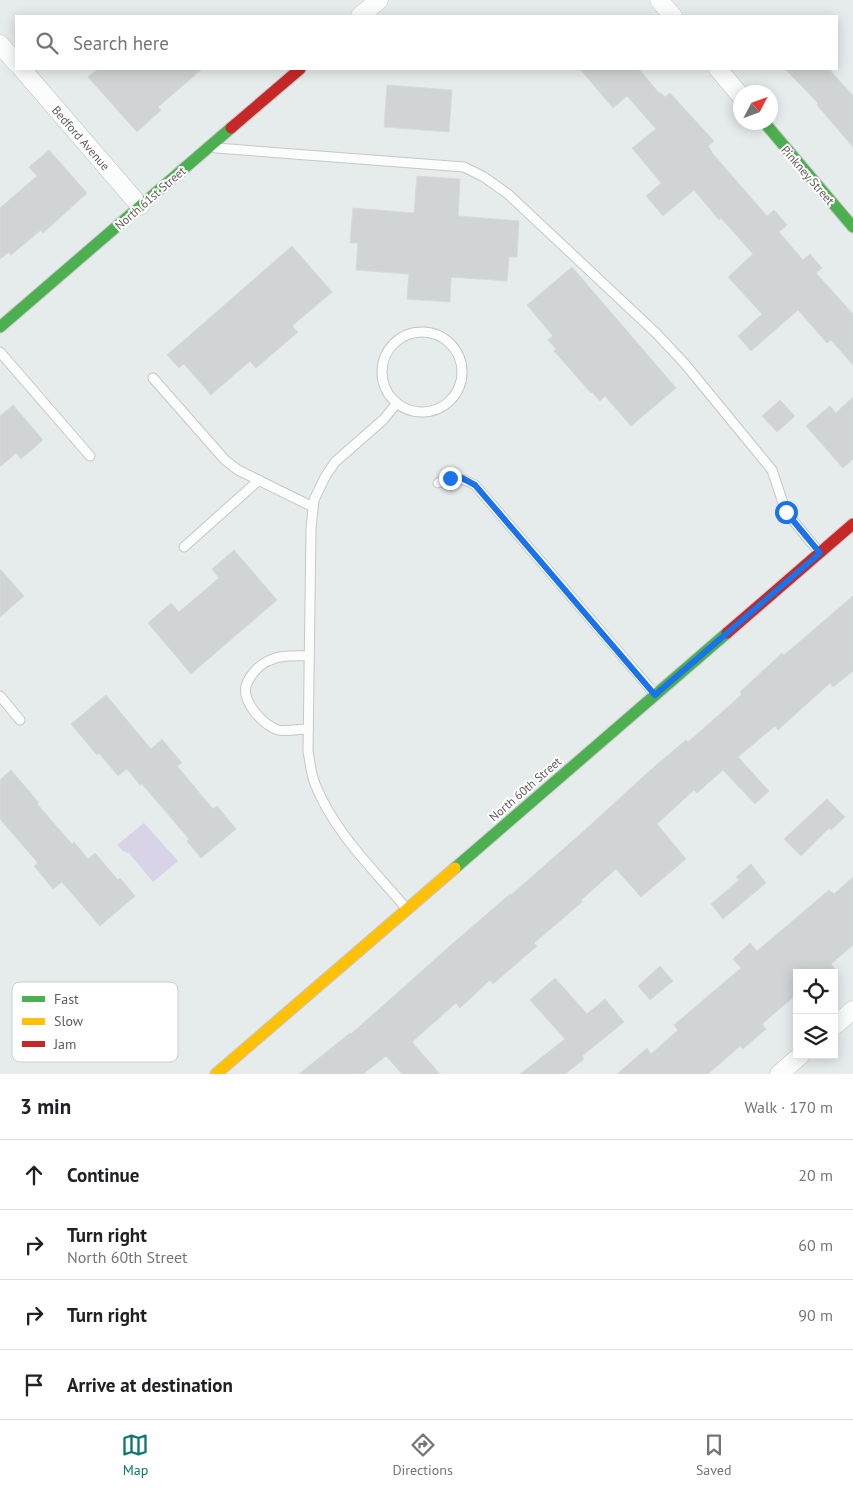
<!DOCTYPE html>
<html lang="en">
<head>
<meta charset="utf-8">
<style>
  :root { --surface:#fff; --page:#f6f6f6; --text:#202124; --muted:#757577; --line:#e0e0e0; --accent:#0f766e }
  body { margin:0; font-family:"PT Sans",sans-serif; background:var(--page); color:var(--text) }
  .controls { position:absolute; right:15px; bottom:15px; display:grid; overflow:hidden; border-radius:0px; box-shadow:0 2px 12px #0003 }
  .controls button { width:45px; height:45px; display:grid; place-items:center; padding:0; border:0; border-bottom:1px solid var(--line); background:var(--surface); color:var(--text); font:25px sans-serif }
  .compass { position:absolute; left:733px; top:85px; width:45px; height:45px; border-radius:50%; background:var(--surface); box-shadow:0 2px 12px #0003; rotate:49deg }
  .stop { position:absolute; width:15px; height:15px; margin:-11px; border:4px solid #1a73e8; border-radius:50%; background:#fff }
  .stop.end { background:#1a73e8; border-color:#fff; box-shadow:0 1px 5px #0008 }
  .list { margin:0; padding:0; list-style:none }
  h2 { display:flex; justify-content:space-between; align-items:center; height:65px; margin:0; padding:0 20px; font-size:21px }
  h2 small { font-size:16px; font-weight:400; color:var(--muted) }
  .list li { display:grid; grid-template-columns:32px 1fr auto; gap:15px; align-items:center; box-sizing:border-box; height:70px; padding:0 20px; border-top:1px solid var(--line) }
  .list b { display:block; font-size:19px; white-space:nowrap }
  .list p { margin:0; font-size:16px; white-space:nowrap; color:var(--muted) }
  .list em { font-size:16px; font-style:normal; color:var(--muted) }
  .icon { flex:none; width:28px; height:28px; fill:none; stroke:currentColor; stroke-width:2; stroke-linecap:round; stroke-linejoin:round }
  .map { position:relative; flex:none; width:853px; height:1074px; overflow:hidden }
  .search { position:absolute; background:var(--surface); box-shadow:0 2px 12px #0003; left:15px; right:15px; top:15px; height:55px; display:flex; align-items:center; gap:12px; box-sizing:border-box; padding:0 18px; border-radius:0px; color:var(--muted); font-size:19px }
  .sheet { height:345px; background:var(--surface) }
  nav { display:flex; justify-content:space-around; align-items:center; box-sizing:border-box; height:70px; border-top:1px solid var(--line); background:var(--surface); font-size:14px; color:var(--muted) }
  nav a { display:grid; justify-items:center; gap:2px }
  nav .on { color:var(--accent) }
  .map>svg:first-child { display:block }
</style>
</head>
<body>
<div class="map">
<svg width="853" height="1074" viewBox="0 0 853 1074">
  <rect width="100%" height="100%" fill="#e6ebeb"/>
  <path fill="#d9d3e8" d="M144,823L178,861L153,882L129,853L123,851L117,845Z"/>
  <g fill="#d0d4d5" stroke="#d5dada">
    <path d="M98,69H202L158,107L161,110L137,132L88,77Z"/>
    <path d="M580,69H639L659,93L660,92L665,97L670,93L714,141L708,146L713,154L767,216L774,210L787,225L779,232L803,260L810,254L822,268L816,273L853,314V365L831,340L827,343L798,310L751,351L738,336L762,314L728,277L753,254L721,218L719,220L694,190L663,216L646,196L661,183L632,148L656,129L627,96L613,108Z"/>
    <path d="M785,69H829L853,96V147L817,105L818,103Z"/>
    <path d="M387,85L452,90L449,132L384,127Z"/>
    <path d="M49,150L87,193L43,233L41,230L11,255L9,252L0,259V208L37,176L29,167Z"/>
    <path d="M417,176L460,179L458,216L519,221L517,257H509L507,281L451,277L450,302L407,299L409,274L356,270L358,243H350L353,208L414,213Z"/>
    <path d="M292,246L332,292L292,326L298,332L256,368L250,361L211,395L184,364L179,368L167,355Z"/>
    <path d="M572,267L676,388L631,426L605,396L600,401L592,392L591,393L554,351L556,349L548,340L553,336L527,305Z"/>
    <path d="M853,397V459L843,468L806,426L830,406L836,413Z"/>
    <path d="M780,400L795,416L777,432L762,416Z"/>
    <path d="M13,405L43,440L21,459L16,453L0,467V416Z"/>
    <path d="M234,550L277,600L191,674L148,623L171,603L179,612L219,578L212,569Z"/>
    <path d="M0,569L24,596L0,617Z"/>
    <path d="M853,596V671L833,687L830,683L778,730L775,726L738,757L769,791L755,804L723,770L697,793L694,790L657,824L686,859L641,897L616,869L581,900L582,902L534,943L537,946L493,984L490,980L460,1008L456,1003L412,1042L440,1074H402L386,1056L363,1074H299L350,1033L351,1034L451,945L510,894L511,895L586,829L655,766L686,740L688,742L729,706L742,694L740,692L782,653L784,655Z"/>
    <path d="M106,695L151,749L162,739L182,763L177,766L213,809L217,806L236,829L201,858L187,841L189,839L142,784L140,785L127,769L118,776L99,753L97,755L71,724Z"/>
    <path d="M11,770L39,803L37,804L72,844L74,842L88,859L95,853L118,880L120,878L135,896L100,926L62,882L53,889L34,866L38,863L0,819V780Z"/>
    <path d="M827,799L845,817L831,830L829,828L801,856L784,839Z"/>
    <path d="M751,864L766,883L723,919L711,904L739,880L736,877Z"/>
    <path d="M853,877V945L831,964L839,973H797V994L762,1024L766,1029L743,1049L740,1046L708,1074H617L647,1048L651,1054L678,1030L674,1025L741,968L733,959L750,943L757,951L829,890L834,894Z"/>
    <path d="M660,966L673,981L650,1000L638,986Z"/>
    <path d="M555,978L587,1014L605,999L624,1022L582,1056L584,1059L565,1074H520L565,1039L530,1000Z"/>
  </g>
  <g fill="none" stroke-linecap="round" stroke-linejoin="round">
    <defs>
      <g id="lane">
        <path d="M216,148L464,167L484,177L508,194L656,333L685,364L772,470L786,512L819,552"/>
        <circle cx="422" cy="372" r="40"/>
        <path d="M0,352L90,456"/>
        <path d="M153,378L225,460L238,470L313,507"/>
        <path d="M397,403L383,420L335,462L325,477L314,500L311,528L308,751C310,762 311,774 315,784C334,832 373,869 405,907"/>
        <path d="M438,483C454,476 460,477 475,485L654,693"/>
        <path d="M184,547L259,480"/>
        <path d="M0,696L20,720"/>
        <path d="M308,729C299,729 286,732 278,730C263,725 242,702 246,686C249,676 259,665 268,661C281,654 295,656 309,656"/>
      </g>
      <g id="street">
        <path d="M659,0L673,16"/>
        <path d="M360,16L379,0"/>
        <path d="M0,44L16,63"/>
        <path d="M22,69L140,206"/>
        <path d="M718,69L740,95"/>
        <path d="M834,1026L853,1010"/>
        <path d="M779,1074L801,1055"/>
      </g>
      <g id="fast">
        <path d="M764,122L853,227"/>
        <path d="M0,327L231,128"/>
        <path d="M455,868L727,633"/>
      </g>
      <path id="slow" d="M216,1074L455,868"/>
      <g id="jam">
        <path d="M231,128L300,69"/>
        <path d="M727,633L853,524"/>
      </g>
    </defs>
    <use href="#lane" stroke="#c7c7c6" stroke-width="11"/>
    <use href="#street" stroke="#c7c7c6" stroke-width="19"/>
    <use href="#fast" stroke="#c8c7c7" stroke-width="13"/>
    <use href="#slow" stroke="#c8c7c7" stroke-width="13"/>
    <use href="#jam" stroke="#c8c7c7" stroke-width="13"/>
    <use href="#lane" stroke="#fbfcfc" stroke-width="9"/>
    <use href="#street" stroke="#fbfcfc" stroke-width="18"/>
    <use href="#fast" stroke="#4caf50" stroke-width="11"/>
    <use href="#slow" stroke="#ffc107" stroke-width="11"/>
    <use href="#jam" stroke="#c62828" stroke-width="11"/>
  </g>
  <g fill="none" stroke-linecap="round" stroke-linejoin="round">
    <path stroke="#1a73e8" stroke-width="6" d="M450,478H462L475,485L655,695L820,553L786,512"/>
  </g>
  <g text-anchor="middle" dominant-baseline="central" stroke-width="4" stroke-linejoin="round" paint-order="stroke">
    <g font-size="12" fill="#645b5b" stroke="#fff">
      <text transform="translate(81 138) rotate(49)">Bedford Avenue</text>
      <text transform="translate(808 175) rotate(49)">Pinkney Street</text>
      <text transform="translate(150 198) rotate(-41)">North 61st Street</text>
      <text transform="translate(525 789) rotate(-41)">North 60th Street</text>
    </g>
  </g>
  <rect x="12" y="982" width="166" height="80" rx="8" fill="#fff" stroke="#d0cece" stroke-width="1"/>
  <rect x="22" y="996" width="23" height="6" fill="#4caf50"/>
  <rect x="22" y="1018" width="23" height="7" fill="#ffc107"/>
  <rect x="22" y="1041" width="23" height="6" fill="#c62828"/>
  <g font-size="14" fill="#645b5b">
    <text x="54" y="1004">Fast</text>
    <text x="54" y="1026">Slow</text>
    <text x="54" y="1049">Jam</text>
  </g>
</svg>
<div class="controls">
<button><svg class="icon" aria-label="locate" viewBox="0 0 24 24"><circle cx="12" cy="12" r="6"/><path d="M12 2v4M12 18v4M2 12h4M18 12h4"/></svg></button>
<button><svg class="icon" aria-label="layers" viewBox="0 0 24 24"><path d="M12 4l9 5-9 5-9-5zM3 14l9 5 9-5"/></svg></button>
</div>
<svg class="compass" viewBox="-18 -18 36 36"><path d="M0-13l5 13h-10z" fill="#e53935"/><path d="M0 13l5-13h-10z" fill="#757577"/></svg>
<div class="stop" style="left:786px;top:512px"></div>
<div class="stop end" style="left:450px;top:478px"></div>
<div class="search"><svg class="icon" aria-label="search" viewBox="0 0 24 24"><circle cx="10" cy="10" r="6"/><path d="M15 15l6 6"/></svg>Search here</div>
</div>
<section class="sheet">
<h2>3 min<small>Walk · 170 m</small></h2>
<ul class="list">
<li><svg class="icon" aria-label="ahead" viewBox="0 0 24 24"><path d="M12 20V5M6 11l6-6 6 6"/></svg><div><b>Continue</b></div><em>20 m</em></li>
<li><svg class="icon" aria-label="right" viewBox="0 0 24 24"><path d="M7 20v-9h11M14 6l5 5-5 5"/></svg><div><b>Turn right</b><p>North 60th Street</p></div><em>60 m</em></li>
<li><svg class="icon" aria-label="right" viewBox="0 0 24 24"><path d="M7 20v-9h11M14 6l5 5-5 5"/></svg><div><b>Turn right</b></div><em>90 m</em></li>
<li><svg class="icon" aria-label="arrive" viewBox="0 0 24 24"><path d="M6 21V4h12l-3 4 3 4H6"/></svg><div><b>Arrive at destination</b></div></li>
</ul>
</section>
<nav>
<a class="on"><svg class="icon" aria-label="map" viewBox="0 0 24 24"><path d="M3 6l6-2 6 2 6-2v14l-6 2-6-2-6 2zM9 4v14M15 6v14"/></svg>Map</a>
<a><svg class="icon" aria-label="directions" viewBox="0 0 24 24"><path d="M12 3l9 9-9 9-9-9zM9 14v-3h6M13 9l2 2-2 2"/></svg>Directions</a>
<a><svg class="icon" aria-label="saved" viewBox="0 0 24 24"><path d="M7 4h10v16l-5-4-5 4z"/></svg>Saved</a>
</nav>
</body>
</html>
